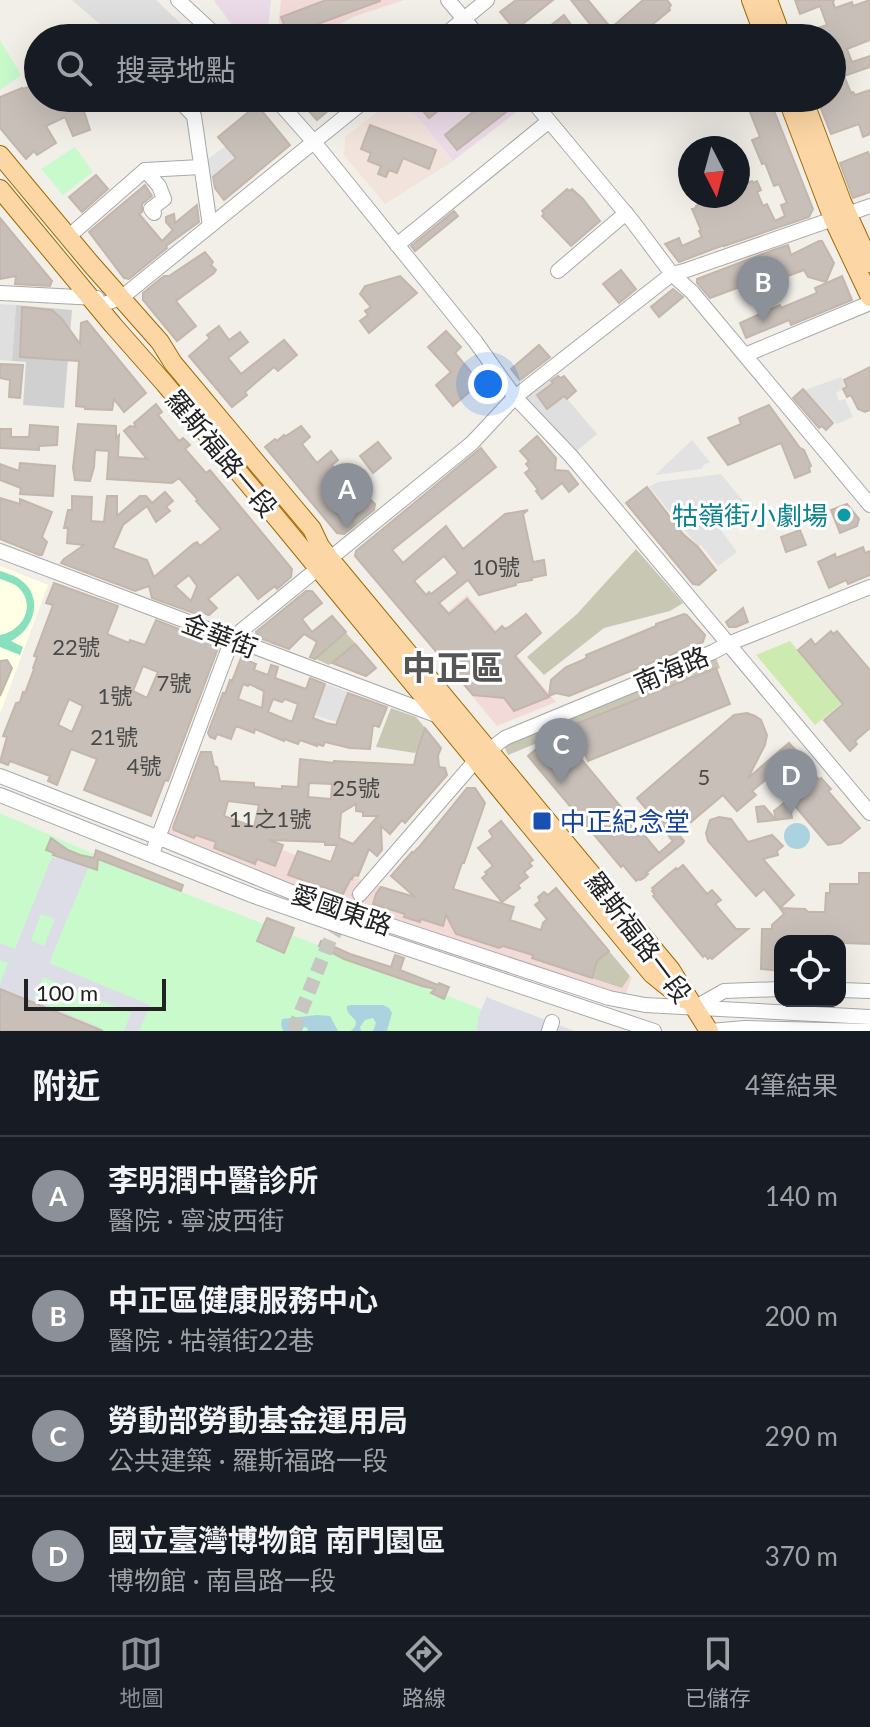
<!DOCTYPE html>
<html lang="zh-TW">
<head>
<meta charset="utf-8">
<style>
  :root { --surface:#171b24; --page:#242831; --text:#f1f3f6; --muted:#9ea1a6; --line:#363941; --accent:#8c9099 }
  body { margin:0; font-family:Lato,"Noto Sans TC",sans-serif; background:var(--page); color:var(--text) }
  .controls { position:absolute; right:24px; bottom:24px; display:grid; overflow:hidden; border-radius:16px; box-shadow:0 8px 32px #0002 }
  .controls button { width:72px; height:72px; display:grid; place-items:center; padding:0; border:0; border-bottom:2px solid var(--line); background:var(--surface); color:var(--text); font:40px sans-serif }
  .compass { position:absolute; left:678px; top:136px; width:72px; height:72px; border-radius:50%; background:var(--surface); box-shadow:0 8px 32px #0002; rotate:174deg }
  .scale { position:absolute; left:24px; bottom:20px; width:142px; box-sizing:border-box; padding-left:8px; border:4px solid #222; border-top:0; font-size:22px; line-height:28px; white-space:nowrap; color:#222; -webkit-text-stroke:6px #fff; paint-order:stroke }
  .you { position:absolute; left:488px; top:384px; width:28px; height:28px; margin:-20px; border:6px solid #fff; border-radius:50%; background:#1a73e8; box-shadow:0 0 0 12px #1a73e833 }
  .badge { display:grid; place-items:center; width:52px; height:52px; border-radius:50%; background:var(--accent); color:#fff; font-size:26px; font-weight:700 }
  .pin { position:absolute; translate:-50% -66px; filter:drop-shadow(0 2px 4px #0008) }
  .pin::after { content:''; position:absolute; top:42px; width:28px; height:24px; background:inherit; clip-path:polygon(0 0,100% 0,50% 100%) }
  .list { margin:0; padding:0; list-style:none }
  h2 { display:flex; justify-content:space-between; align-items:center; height:104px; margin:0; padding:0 32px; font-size:34px }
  h2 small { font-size:26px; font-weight:400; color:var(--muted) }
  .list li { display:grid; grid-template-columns:52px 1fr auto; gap:24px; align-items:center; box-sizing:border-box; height:120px; padding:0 32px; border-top:2px solid var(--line) }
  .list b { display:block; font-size:30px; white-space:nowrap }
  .list p { margin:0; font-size:26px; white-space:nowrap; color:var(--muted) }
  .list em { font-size:26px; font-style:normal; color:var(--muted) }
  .icon { flex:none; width:44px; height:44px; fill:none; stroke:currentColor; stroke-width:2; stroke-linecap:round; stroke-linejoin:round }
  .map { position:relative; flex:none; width:870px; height:1031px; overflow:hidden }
  .search { position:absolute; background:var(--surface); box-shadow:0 8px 32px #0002; left:24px; right:24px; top:24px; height:88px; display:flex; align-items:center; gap:20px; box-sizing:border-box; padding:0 28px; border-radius:44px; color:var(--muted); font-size:30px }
  .sheet { height:584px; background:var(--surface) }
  nav { display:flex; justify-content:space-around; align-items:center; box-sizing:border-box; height:112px; border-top:2px solid var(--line); background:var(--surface); font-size:22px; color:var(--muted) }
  nav a { display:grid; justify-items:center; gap:4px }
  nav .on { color:var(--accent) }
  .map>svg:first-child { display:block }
</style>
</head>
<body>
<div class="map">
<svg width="870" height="1031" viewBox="0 0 870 1031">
  <rect width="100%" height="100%" fill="#f2efe9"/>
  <g fill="#e0dfdf">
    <path d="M72,0H156L196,38H116Z"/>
    <path d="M0,304L16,305L12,361L0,360Z"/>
    <path d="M545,373L597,434L572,455L524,401Z"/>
  </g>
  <g fill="#f2dad9">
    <path d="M281,0H404L353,17L329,30L308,38H277Z"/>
    <path d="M467,595L556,702L497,726L421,635Z"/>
    <path d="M176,810L397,893L632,977L625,996L334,900L167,833Z"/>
  </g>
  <g fill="#ebdbe8">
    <path d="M216,0H271L267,38H242L214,1Z"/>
    <path d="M402,98H516L523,107L453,161Z"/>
  </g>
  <path fill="#ffffe5" d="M0,566L48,585L0,714Z"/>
  <path fill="#d0d0d0" d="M16,305L72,310L64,408L23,405L26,362L12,361Z"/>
  <path fill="#f3e3dd" d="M396,98H402L453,161L385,204L344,155L345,137Z"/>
  <g fill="#c7c7b4">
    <path d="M636,549L683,603L670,611L604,628L544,675L527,657L577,614Z"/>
    <path d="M346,633L355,643L329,665L316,659Z"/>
    <path d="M712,648L720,668L508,755L499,735Z"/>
    <path d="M391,708L416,717L425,728L415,753L376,747Z"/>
    <path d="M609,951L630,976L622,988L592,978L597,961Z"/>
  </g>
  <path fill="#cdebb0" d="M790,641L842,703L815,725L756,655Z"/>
  <g fill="#c8facc">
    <path d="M0,40L21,75L0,90Z"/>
    <path d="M75,147L93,172L63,195L41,169Z"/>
    <path d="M0,813L171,888L538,1031H0Z"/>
  </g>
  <path fill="#88e0be" d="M0,571C6,573 13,575 18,578C45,595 35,629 11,641L23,647L20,655L0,647V635C23,631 37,605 18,587C13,583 6,581 0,579Z"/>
  <g fill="#e2e2e2">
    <path d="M226,146L236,158L208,181L205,161Z"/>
    <path d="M841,377L845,388L836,393L839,401L845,399L853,417L837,424L805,390Z"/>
    <path d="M692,440L710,462L704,465L701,469L655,475Z"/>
    <path d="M721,474L747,506L719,528L737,552L718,566L701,545L698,546L649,487L658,482Z"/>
    <path d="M326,684L348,692L337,722L314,715Z"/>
  </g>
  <g fill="#dddde8" fill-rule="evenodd">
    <path d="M59,853L79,864L89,866L49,963L150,1005L139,1031H124L131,1013L43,977L34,1000L99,1027L98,1031L97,1028L21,997L9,1026V993L0,989V984L8,963L0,960V943L15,949L52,857L56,859ZM41,914L55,919L44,946L31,940Z"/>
    <path d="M487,996L489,998L574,1031H477L478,1018Z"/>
  </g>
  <g fill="#aad3df">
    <circle cx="797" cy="836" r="13"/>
    <path d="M351,1005H383L389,1008L392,1013L387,1031H373L376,1023L373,1018L365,1020L360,1027L361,1031H351C365,1018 345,1018 347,1006Z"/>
    <path d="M317,1015L330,1016L338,1031H307L308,1028L304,1027L302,1031H283L281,1024L282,1019Z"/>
  </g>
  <g fill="#c7bfb8" stroke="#c4b6ab" stroke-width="2" fill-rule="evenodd">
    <path d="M326,0H380V1L288,35L281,17Z"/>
    <path d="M516,0H553L515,30L500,12Z"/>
    <path d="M571,0H588L611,28L643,0H667L671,5L669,8L670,10L636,38H601Z"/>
    <path d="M795,0H834L833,2L835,8L852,2L853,6L870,0V40L847,49L852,62L870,56V67L844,76L851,93L853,92L855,95L870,90V134L863,137L859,124L831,134L820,106L832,101V67L845,63L835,38H794V36L827,25L820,6L800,14Z"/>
    <path d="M564,15L574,29L571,31L576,38H535Z"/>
    <path d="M38,84V98H47L50,104L67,98H83L85,104L82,105L90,130L73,136L65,117L46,126L56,143L37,155L34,151L26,159L0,128V97L22,88V89Z"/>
    <path d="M297,98H343L317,120Z"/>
    <path d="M412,98H454L429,118Z"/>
    <path d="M490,98H510L515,105L457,150L445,135Z"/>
    <path d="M771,103L813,209L809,217L724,246V245L679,262L665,244L679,238L682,246L702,237L699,231L701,230L692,209L696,208V206L718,196H738V187L752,181L753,183L757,181L761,190L757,192L763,206L767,204L775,221L785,216L781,205L787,203L779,184L774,186L765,163L762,164L752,140L760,137L750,112Z"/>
    <path d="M257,105L290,145L224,200L215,188L213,177L236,158L218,137Z"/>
    <path d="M370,125L436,150L429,169L403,158L397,173L389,170L386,177L378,174L381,166L368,161L371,153L361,149Z"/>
    <path d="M868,152L870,158V192L853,198L840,163Z"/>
    <path d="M96,175L108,189L82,212L69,197Z"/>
    <path d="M145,185L152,196L142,204V212L139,214L162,241L173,230L166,222V217L174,214L175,223L197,205L199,222L166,246L167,248L129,279L124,278L89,232Z"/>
    <path d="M567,189L569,191L572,189L583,199L600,221L571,246L542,216L544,214L542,211Z"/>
    <path d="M454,211L458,216L415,251L411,246Z"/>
    <path d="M0,218L52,281L50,286L15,284L16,276L0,279Z"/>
    <path d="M819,241H822L834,263L826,282L808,277L804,270L747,291L745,285L710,298L697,283V279L773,250L788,245L791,255Z"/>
    <path d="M205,252L213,262L211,265L216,270L214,273L176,301L196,326L177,341L143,300V293L164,276H169Z"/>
    <path d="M621,270L636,289L619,303L603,284Z"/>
    <path d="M400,276L417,293L369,333L360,321L368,315L365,311L371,307L360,294L365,286Z"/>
    <path d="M842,276L852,300L791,325L789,320L746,338L740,323L780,305L781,308L817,293L815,288Z"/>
    <path d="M673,289L683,297L659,317L651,307Z"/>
    <path d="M22,307L52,310L62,319L80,344L81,323L87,321L146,393L124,412L114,399L112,410L85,409V407L76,406L79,361L20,357Z"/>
    <path d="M219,326L229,340L240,332L248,342L228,358L241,374L284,340L297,355L278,371L274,367L245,392L247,395L232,407L189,356L210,338L207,335Z"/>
    <path d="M446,331L461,347L455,353L480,383L453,406L436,385L451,372L428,347Z"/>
    <path d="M539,345L550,357L520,380L511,369Z"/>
    <path d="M0,364L23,365L20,398L9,397L10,380L0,378Z"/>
    <path d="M870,367V410L865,412L858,409L851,395L847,397L843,389L847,387L844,380Z"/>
    <path d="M558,376L561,378L564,376L576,391L567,399L564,396L547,409L537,395L553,383L551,381Z"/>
    <path d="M803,389L833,423L826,430L822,426L819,428L793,398Z"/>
    <path d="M156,404L162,412L158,415L179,441L183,438L190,445L185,449L206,473L210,470L292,569L291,577L277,589L275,586L258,599L238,574L208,599L217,608L209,615L203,613L202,616L152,598L149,586L135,591L61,563L64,559L84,545L67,543L68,528H64L68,510H72V496L92,497L91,521L104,522L107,496H117V516L140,496H146L152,503L165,492L173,501L166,507L170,511L156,522L147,506L123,525L113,548L147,560L154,577L193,544L197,542L200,546L221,529L196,501L198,500L179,478L172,483L107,479L109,451L95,450L94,467L90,481L75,480L73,468L78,424L116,426V438L119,435L118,457L147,459L124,431L130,426L136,427L134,423ZM189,575L197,586L191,601L175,586Z"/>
    <path d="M769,405L800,448L804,450L811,466L809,467L810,472L795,478L781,443L728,465L708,438L741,424L739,418Z"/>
    <path d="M30,425L58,427L57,445L39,446V450L0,448V429H11V437H29Z"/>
    <path d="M301,426L310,437L302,444L317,463L331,451L338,460L332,465L345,482L348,480L362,496L365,494L375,504L374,510L344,534L337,533L265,447L275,439L277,441L284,435L286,436Z"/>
    <path d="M537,436L556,458L555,470L568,471L578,484L569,492L562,483L542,499L536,491L538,490L525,473L530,469L526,464L529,461L520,451Z"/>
    <path d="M378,442L391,458L373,473L360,456Z"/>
    <path d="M481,448L496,467L392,550L403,563L446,526L463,549L505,514L528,510L523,514L533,562L544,560L546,575L531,578L532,580L515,583L516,585L479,595L468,580L439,603L449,614L467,599L495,633L502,626L505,629L509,627L526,614L541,633L515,656L549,697L514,711L504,698L473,695L355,556L356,551ZM444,556L458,573L431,594L429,592L426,595L414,581Z"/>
    <path d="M20,463L55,466L53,496L20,494L21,488L0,480V464L19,471Z"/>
    <path d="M647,487L683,534L698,547L716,570L699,585L693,584L626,503Z"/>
    <path d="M0,498L20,504V499L52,512L42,537L47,542L42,555H39L0,539Z"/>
    <path d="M847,504L859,519L857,526L840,533L831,510Z"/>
    <path d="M800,530L806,545L786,552L781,537Z"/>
    <path d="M863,547L865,553L870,551V575L848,584L846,580L829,588L818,562L835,554L836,558Z"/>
    <path d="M54,583L118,606L107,634L129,643L130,640L145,645L156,620L215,643L218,648L168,781L165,780L151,816L84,790L97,759L71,749L57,785L48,781L50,776L10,761L8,765L0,762L7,737L3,736L16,703L20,702L23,692L25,693L34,669L33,668L37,657L34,656L53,605L46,603ZM143,666L158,672L147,698L133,691ZM69,699L83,706L72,732L58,725Z"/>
    <path d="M306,591H312L322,603L302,619L312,632L332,616L346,632L315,659L310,657L317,642L304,634L289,649L257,637L256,632Z"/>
    <path d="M743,608L748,622L736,627H729L726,622Z"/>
    <path d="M684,614L687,615L705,635L703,642L569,696L556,693L549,696L551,680L566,667L583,660L587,657L586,655L656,626V624Z"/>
    <path d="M831,631L833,634L837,631L870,670V728L855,741L857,744L850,751L824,720L843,704L798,650L811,639L815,645Z"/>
    <path d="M355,644L376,668L366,676L332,663Z"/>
    <path d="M241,658L256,664L254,670L268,675L271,665L278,667L275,678L306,689L310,678L325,684L313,718L326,723L336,725L348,693L387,707L379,727L373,725L370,749L350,748L325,742L323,746L317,744V746L300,740L298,744L284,739V741L255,729L254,733L236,726L231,739L217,734L215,739L210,737L208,733L223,693L225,694L230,680L232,681ZM243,684L248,686L249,684L264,691L262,708L238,699ZM273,699L282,702L285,699L298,704L292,722L268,712Z"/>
    <path d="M7,660L12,668L0,696V661Z"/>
    <path d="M716,668L730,704L588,761L573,725Z"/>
    <path d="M747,713L755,716L761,720L767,735L765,745L748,778L789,743L798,753L752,791L756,795L737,811L723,795L691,822L685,814L671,826L684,841L683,843L646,873L648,874L644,878L640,880L639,879L636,881L623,865L621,867L528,756L558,731L659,853L673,841L637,798L734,715Z"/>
    <path d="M425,728L441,748L438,756L439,767L445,768L447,775L405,823L402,820L390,834L381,826L382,850L377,856L369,849L358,876L354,875L352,879L351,878L343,894L288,875L298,851L331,862L337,845H325V842L269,840L283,845L275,866L257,859L255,864L214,848L216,842L196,835L194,838L174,830L173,828L201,752H211L214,766L217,767L220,781L254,783V787L282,789V786L298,787L300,759L334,763V761L414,765L417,751ZM309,783L332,784L331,799L308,797ZM228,801L259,805L254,827L224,816ZM356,804V811L363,812V816H378L353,844L339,838L341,813Z"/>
    <path d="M816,776L819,780L821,778L831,789L828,791L860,828L841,843L828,845L789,799Z"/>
    <path d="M467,788H475L485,803L464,863H462L453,889L514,907L510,920L541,930L543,923L547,919L535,905L540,901L538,897L544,892L548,895L556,888L609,951L597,961L592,978L532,958L533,955L503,946L499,948L456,934L446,915L443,926L421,919L420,922L404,917L405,914L373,904L376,894L381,887L415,897L391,876L412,852L413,853L420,846Z"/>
    <path d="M789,799L792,818L776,820L774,811Z"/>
    <path d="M764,806L776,820L758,822L756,807Z"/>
    <path d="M719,817L731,819L748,842L772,835L783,846L777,851L778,855L763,859L794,895L780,908L764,889L756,896L708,841L706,833L710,820Z"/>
    <path d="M501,821L533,860L529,863L532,866L524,872L528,877L518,885L520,888L502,902L482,878L487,874L485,872L493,866L478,848L493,837L489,831Z"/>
    <path d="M51,838L68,850L80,855L94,858L96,850L183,885L181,891L98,859L97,870L53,855L54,853L46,850Z"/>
    <path d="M683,865L707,894L712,890L721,900L715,904L736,929H748L712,959L710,957L708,959L705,955L703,957L653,896L655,895L652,891L654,890L652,888L676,868L677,870Z"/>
    <path d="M859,873H870V944L844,943V941H780V971L761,969L762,929H772V925L784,914L780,908L805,909L808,912H825L826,893H830V884H859Z"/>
    <path d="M267,918L294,928L284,953L257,941Z"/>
    <path d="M321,941L350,954L391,967L395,955L404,958L400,970L438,985L439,983L449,987L444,999L431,993L435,989L422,986L344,959L319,946Z"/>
    <path d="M0,989L103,1031H0Z"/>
  </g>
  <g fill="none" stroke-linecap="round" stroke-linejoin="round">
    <path stroke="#c8c6c1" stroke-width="14" stroke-dasharray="14 7" stroke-linecap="butt" d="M293,1031L330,940L360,894"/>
    <defs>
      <g id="minor">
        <path d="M178,0L219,38"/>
        <path d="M448,0L480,38"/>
        <path d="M441,38L487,0"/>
        <path d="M177,98L194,116L210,226"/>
        <path d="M275,98L314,142L475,341L515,397L571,456L870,813"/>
        <path d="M530,98L633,222L672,274L692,292L870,505"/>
        <path d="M145,170L159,186L164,199L151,209L154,213"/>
        <path d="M68,237L145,170L201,167"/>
        <path d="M397,245L549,121"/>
        <path d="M558,271L626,213"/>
        <path d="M0,293L97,298"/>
        <path d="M98,306L121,298L368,98"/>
        <path d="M745,355L870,303"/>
        <path d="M0,551L441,717"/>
        <path d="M0,776L167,841L301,896L609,998L645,1005L870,1017"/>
        <path d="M0,795L254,896L334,924L654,1031"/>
        <path d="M152,854L228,650L241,631L472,443L515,397L672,274L684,271L870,206"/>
        <path d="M360,894L476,760L505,738L713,652L728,644L870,587"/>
        <path d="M840,990L870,991"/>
        <path d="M694,1008L724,991L780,989"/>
        <path d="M549,1031L552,1022"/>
        <path d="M710,1031L745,1028L870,1031"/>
      </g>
      <g id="major">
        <path d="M751,0L765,38"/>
        <path d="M768,0L782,38"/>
        <path d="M787,98L833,219L870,297"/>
        <path d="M803,98L842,202L870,263"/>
        <path d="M0,155L91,264L160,342L173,363L312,529L320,546L330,559L671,970L709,1031"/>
        <path d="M0,189L113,325L165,384L285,528L652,974L683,999"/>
      </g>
    </defs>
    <use href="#minor" stroke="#a9a9a9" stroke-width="16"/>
    <use href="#major" stroke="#a06b00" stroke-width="20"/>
    <use href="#minor" stroke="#fff" stroke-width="14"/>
    <use href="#major" stroke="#fcd6a4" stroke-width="18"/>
  </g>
  <circle fill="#0f9aa8" stroke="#fff" stroke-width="3" cx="844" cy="515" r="8"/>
  <rect fill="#1a4fb4" stroke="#fff" stroke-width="3" x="532" y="811" width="20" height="20" rx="4"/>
  <g text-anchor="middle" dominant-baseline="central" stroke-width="6" stroke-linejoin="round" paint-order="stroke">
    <g font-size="22" fill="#4b4948">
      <text x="496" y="566">10號</text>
      <text x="76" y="646">22號</text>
      <text x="174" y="682">7號</text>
      <text x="115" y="695">1號</text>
      <text x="114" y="736">21號</text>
      <text x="144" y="765">4號</text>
      <text x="704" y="776">5</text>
      <text x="356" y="787">25號</text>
      <text x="270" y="818">11之1號</text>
    </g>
    <g font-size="26" fill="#222" stroke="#fff">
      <text transform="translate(222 453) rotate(50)">羅斯福路一段</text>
      <text transform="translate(220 635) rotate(21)">金華街</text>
      <text transform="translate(671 669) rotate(-23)">南海路</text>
      <text transform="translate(342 909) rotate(19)">愛國東路</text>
      <text transform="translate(639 937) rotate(53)">羅斯福路一段</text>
    </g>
    <g font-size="26" fill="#0d838f" stroke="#fff" text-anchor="end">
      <text x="828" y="515">牯嶺街小劇場</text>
    </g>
    <g font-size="26" fill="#164399" stroke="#fff" text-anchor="start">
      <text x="560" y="821">中正紀念堂</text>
    </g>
    <g font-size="34" font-weight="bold" fill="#555" stroke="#fff">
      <text x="453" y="666">中正區</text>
    </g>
  </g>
</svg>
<div class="controls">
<button><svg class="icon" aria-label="locate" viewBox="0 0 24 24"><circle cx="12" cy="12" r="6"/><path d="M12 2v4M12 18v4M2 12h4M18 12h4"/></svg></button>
</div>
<svg class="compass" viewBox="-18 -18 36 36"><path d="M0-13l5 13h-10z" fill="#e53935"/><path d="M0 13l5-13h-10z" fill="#9ea1a6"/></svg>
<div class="scale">100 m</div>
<div class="you"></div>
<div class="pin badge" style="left:347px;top:529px">A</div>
<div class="pin badge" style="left:763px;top:322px">B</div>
<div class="pin badge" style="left:561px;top:784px">C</div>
<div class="pin badge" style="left:791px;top:815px">D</div>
<div class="search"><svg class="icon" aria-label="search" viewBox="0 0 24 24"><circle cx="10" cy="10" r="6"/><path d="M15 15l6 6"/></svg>搜尋地點</div>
</div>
<section class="sheet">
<h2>附近<small>4筆結果</small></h2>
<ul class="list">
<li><span class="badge">A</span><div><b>李明潤中醫診所</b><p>醫院 · 寧波西街</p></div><em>140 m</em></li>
<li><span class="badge">B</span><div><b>中正區健康服務中心</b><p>醫院 · 牯嶺街22巷</p></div><em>200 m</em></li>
<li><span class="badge">C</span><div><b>勞動部勞動基金運用局</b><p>公共建築 · 羅斯福路一段</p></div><em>290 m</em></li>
<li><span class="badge">D</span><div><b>國立臺灣博物館 南門園區</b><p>博物館 · 南昌路一段</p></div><em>370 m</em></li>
</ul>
</section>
<nav>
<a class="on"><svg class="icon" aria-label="map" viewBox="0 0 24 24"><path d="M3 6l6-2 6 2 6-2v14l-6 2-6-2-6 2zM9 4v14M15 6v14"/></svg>地圖</a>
<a><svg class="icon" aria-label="directions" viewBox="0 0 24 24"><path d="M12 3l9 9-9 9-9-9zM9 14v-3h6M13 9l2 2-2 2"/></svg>路線</a>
<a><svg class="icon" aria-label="saved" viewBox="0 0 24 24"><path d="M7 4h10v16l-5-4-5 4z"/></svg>已儲存</a>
</nav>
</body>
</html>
